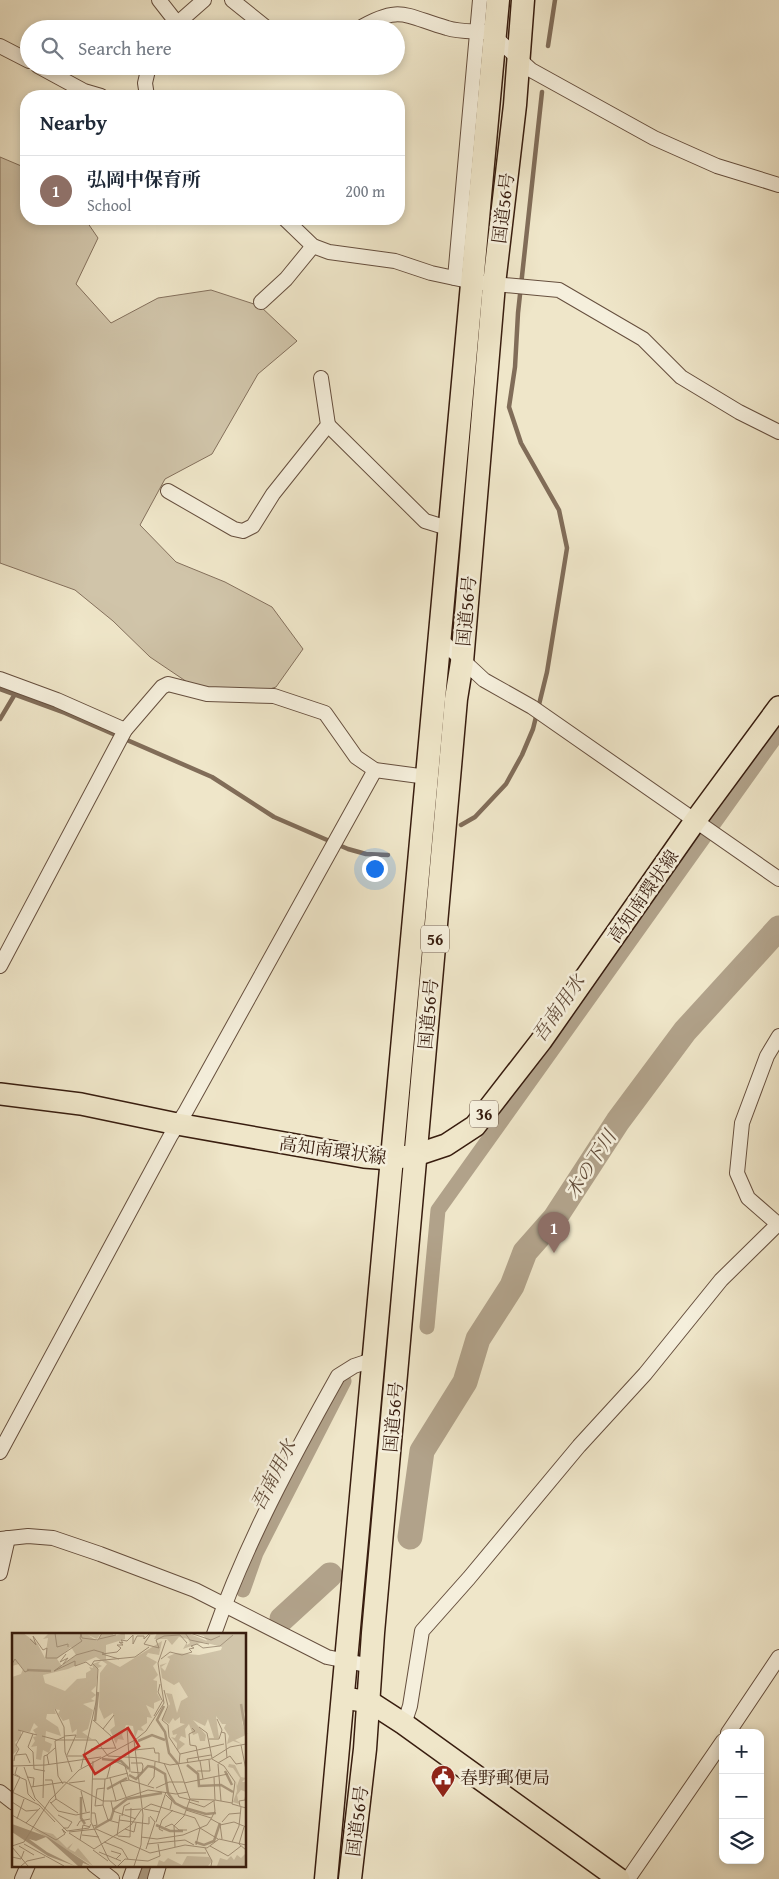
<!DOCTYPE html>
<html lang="en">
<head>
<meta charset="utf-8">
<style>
  :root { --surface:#fff; --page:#f2f2f3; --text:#1f2937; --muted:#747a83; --line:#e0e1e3; --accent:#d93025 }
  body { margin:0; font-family:"Gentium Book Plus","Noto Serif JP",serif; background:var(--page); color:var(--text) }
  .controls { position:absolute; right:15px; bottom:15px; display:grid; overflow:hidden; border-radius:10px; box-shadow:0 2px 8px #0003 }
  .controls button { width:45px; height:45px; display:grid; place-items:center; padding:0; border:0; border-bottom:1px solid var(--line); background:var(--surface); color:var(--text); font:25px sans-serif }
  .you { position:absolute; left:374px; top:868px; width:18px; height:18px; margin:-12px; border:4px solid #fff; border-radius:50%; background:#1a73e8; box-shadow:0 0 0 8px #1a73e833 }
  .badge { display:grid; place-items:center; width:32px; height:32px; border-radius:50%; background:var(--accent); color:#fff; font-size:16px; font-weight:700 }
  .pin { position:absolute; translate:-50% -41px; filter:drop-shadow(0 1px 2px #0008) }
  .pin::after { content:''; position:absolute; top:26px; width:18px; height:15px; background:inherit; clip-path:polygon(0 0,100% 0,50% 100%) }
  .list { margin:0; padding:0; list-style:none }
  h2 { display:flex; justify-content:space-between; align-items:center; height:65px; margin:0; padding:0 20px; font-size:21px }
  h2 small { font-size:16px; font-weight:400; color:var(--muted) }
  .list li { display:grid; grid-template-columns:32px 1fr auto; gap:15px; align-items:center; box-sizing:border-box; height:70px; padding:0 20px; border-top:1px solid var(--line) }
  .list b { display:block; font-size:19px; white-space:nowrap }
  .list p { margin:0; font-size:16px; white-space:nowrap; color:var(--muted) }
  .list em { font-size:16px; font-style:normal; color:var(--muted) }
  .icon { flex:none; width:28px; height:28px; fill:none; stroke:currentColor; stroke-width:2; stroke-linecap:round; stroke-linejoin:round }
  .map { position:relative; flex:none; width:779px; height:1879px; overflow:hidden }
  .search { position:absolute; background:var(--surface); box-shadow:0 2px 8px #0003; left:20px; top:20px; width:385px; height:55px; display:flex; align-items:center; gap:12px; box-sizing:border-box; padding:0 18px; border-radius:28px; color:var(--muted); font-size:19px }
  .panel { position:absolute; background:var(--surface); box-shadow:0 2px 8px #0003; left:20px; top:90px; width:385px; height:135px; border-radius:20px }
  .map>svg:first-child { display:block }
</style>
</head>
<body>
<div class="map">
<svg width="779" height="1879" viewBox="0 0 779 1879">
  <rect width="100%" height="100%" fill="#efe6c9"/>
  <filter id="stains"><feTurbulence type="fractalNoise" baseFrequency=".004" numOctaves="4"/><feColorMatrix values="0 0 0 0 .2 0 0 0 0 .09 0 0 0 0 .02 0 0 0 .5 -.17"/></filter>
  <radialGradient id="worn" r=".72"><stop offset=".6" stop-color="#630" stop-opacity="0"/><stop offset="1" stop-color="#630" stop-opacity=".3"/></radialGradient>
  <path fill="#d0c4a9" stroke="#84705c" d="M0,157L26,168V219H85L98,238L76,284L111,323L158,298L211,290L260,306L297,341L258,374L212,454L165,479L140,525L176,562L225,582L272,607L303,649L276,687L242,698L193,686L150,657L113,621L75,590L0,563Z"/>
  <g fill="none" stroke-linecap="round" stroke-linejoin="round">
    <g stroke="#816d59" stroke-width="4.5">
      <path d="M548,46L555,0"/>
      <path d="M0,689L65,713L212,777L274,817L348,849L366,854L388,855"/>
      <path d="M0,719L15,694"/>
      <path d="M461,825L475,817L506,784L522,755L533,729L547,672L567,548L559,510L521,443L509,407L515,367L518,313L542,92"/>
    </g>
    <g stroke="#b1a28a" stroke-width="15">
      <path d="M427,1327L438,1210L779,732"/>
      <path d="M243,1590L256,1553L344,1381"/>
      <path d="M146,1879L151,1865"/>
    </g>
    <g stroke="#b1a28a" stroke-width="25">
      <path d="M410,1537L422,1451L465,1382L478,1339L512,1286L525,1252L555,1218L618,1121L685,1031L779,928"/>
      <path d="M282,1619L330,1575"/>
    </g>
    <defs>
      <g id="minor">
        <path d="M159,0L177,23"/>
        <path d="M232,0L268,29"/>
        <path d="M171,29L204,0"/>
        <path d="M358,29C400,4 405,16 447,28C459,32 474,31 486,32"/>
        <path d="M495,37L531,70L654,138L717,166L779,185"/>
        <path d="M0,46L29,61"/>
        <path d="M38,66L84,91L101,96"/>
        <path d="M147,96L145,83L149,66"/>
        <path d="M285,219L313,246L329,252L395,261L431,273L473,282L559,290L643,339L681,377L739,412L779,432"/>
        <path d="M455,278L480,0"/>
        <path d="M261,302L286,279L313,246"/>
        <path d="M328,425L425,521L451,529"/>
        <path d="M168,491L234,529L243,531L253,526L273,494L328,425L321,378"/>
        <path d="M441,640L484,680L532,707L779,879"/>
        <path d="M0,679L57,700L125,730"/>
        <path d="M0,966L125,730L162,687L168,684L207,694L274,696L325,713L356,757L375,770L427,777"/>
        <path d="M779,1036L767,1056L742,1123L737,1173L748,1198L779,1225"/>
        <path d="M0,1452L171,1135L186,1111L375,770"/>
        <path d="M0,1539L28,1536L53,1538L100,1554L195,1590L327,1657L371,1666"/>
        <path d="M0,1573L8,1538"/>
        <path d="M214,1634C245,1545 292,1458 338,1376L354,1366L372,1360"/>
        <path d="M404,1724L410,1706L422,1631L469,1578L579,1446L645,1374L721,1280L778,1224"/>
        <path d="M728,1733L779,1657"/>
        <path d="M0,1792L14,1803"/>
        <path d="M94,1865L112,1879"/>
        <path d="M22,1879L28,1865"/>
        <path d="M130,1879L135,1865"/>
        <path d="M155,1879L159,1865"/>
        <path d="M628,1879L723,1741"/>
      </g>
      <g id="primary">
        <path d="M0,1094L81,1104L177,1124L364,1157L390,1159L416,1155L446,1145L475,1126L541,1041L695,821L779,707"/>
        <path d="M344,1698L370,1702L404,1724L619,1879"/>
      </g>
      <g id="trunk">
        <path d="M326,1879L498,0"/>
        <path d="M350,1879L365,1749L373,1633L456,699L462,662L494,284L515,105L523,0"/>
      </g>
    </defs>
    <use href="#minor" stroke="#664f3e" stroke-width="16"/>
    <use href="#primary" stroke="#381d0f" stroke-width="24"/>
    <use href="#trunk" stroke="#381d0f" stroke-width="25"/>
    <use href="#minor" stroke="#f5efdc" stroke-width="14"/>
    <use href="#primary" stroke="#efe6c9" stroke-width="21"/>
    <use href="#trunk" stroke="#efe6c9" stroke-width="22"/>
  </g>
  <defs>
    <symbol id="civic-pin" viewBox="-11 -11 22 30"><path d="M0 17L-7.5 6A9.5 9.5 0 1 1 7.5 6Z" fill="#8f2418" stroke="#f5efdc"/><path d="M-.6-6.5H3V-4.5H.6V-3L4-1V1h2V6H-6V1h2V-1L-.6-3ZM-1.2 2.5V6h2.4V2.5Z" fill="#fff"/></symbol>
  </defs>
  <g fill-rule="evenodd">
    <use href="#civic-pin" x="429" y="1763" width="28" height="38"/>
  </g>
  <g text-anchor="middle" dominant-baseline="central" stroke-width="5" stroke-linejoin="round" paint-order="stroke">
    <g fill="#f5efdc" stroke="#715c4c" stroke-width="1">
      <rect x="421" y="925.5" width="28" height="27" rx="4"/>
      <rect x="470" y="1100.5" width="28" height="27" rx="4"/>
    </g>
    <g font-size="16" font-weight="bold" fill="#381d0f">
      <text x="435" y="939">56</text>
      <text x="484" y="1114">36</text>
    </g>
    <g font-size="18" fill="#381d0f" stroke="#f5efdc">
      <text transform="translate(503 208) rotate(-83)">国道56号</text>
      <text transform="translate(466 611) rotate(-85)">国道56号</text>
      <text transform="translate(643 896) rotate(-55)">高知南環状線</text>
      <text transform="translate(428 1014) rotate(-85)">国道56号</text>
      <text transform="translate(333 1150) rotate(8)">高知南環状線</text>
      <text transform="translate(393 1417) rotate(-85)">国道56号</text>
      <text transform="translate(357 1821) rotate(-83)">国道56号</text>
    </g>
    <g font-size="18" fill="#381d0f" stroke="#f5efdc" text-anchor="start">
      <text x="460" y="1777">春野郵便局</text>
    </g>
    <g font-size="19" font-style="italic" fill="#624c3a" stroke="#f5efdc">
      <text transform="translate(558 1008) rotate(-55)">吾南用水</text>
      <text transform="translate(590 1164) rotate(-57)">木の下川</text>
      <text transform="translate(273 1475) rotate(-63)">吾南用水</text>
    </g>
  </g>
  <g transform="translate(12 1633)">
    <rect width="234" height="234" fill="#efe6c9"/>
    <path d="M0,0H11L25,10L33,25L36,5L31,6L37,0H89L85,6L76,2L85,8L90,0H100L102,3L113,0V6L94,12V27L108,34L150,8L147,22L136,20L134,23L145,29L141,33L146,42L141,47L145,48V60L149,67L142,70V76L134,72L140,85L135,84V90L129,94L132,98L126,97L123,105L121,93L114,92L110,102L112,107L106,106L104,111L98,97L103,93L101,80L92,86L87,74L88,40L95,31L84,24L56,36L31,42L33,50L53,58L65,46L74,45V40L79,37L77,34L81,35L80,31L89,28L86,31L90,33L86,35L84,53L79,58L84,62L79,66L83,68L71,71L81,77L76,96L70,99L80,106L64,105L65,96L60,100L57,86L51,88L46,81L48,77L42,76L44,81H35L34,86L46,94L49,103L34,98L33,108L40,111L37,120L31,117L29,127L24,126L25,113L19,114L23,108L21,104L25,103L21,97L26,94L22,90L18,99L9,98V105L3,109L6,117L0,122V44L9,41L11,36L7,31L0,33ZM59,14L64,22L50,33L45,26ZM145,0H176L195,8L192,3L181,0H234V74L230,89L234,102L223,107L230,111L221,108L215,111L217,103L212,95L214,91H210L204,83L207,105H202L196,86L193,93L181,87L194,102L193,108H188L186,100L181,102L177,91L173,96L174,105L169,103L167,107L173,111L165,118V110L159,104L163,105L165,101L161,102L160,98L173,91L168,90V84L163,88L161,85L157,91L150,86L158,71L154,60L160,61L165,80L169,68L176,64L167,49L162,52L150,45L148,32L155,30L149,34L153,38L158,26L155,24L164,20L187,22L209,17L210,14L191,9L171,16L175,9V12L178,10L176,6L167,4L160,12L155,6H142ZM217,131L223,132L229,144L234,145L230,149H233L234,159L229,157L225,162L227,171L221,169L225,158L224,148L225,153L228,145L221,135L216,134ZM21,196L41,201L55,215L61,210L57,216L63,219L66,215L81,233ZM234,220L233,233H205L208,225L215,227L219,223L222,227L225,222L229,225ZM175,223L197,224L200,228L196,233H145L147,227L152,229L156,225L170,232Z" fill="#d0c4a9" fill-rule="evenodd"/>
    <path d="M0,191L36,204L79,233L71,230L70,233H66L34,204L24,208L17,206L35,219L63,233L36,223L0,199Z" fill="#b1a28a"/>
    <path fill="none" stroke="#b1a28a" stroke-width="2.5" d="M15,37L39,38M229,71L234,101M152,73L145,87L153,99L157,120L166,131M83,88L86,59M126,108L140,102L153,107M90,126L109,128L117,136M175,132L186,141L187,153L209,152L221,159M213,138L220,152M117,142L124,146L136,133L141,134L153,141L156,160M95,156L115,145M156,160L163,170L173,175L194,181L204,180M69,164V185L73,191M144,192L158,198H171M83,195L99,186L102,176L115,166L150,160M183,209L192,212L202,208L208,190"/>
    <path fill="none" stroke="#a6967f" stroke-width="1" d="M43,0L45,14L56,11V14M173,0L178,7L197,11M178,0L199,7L208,3M138,2L132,11L147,15L144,7M18,6L24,12L21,3L31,17L35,15L34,25H45L70,8L68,5L69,1L70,5L86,7L90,0M87,6L104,2M144,7L152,3L168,2L175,10M107,26L90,21L105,19L109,15L105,12H111L107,9L111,10L109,7L115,8L121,2V11L125,3H132V6L137,1L149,0M149,26L158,19L170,22L180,19L177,16L182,15L179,13L185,11L191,15L208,13L221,2M0,31L3,26L13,39L17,37M51,31L56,25L48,29L54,21M42,38L63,28V33L74,29L79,33L82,28L123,24L137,14M42,38L64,22L82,17L92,20M148,51L146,59L150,67M152,57L156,73L150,87L156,92L157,104L168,121L167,131M43,76L52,94L53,119L60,139M142,83L151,67M81,87L99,103L104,116M115,94L118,139M187,94L195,100L200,125M180,95L183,98L177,101L178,112L184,113L187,128M91,96L102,82M6,97L25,102M209,99L213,100L215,125M21,101L16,114L21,119L22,136L33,138M30,103L45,107H84L96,123L130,125L158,132L199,126L218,114L234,111M52,103L64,102L55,122M197,106H207L210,97L205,86M229,112L234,137M142,115L143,120H147V129M79,116L103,115M123,117L142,115M4,121L7,116L4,112L11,99M168,121L212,111M55,123H74M200,126L212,133L223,149L220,171L234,175M2,128L3,122L14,121L18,130M81,128L79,189L97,227L104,233M188,128L191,146M119,130H130L131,133L130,140L119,139M152,130L167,164L187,169M176,130L175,126L199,122M206,130L218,123L224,131L230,130M206,131L209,168M37,132L35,122L43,115M0,133L33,132L89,124M12,134L23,165L55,198L77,195L79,191M69,135L84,69L86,36L81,31M185,138H198L197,127M0,141L14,147L16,161L23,168M15,144L22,145L21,154M202,144L203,167M95,145L99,130L105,129L113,133L117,147L142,155M98,145L104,168M80,146H93L116,140M33,147H40L44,166L39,170M57,150L73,148M172,150L216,141M51,151L46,143L43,108L52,104M136,152L142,144L143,129M19,154L53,149L91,168H104L136,157L164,161L176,159M144,155L157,149H172M69,158L74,179M0,159L27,172L43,189M1,159L8,144L3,141L5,134M154,162L160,168L158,176M114,164L108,149L117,147M31,165L32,123L35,122M44,166L66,180M178,166L202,167M99,168L101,178L124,186M202,168L203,178L199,186L208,191M0,169L14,178L26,177M38,169L46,178L64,182L78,179M177,169L192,174L203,167L220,170M91,172L96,187L107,190M83,173L91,172L93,146M83,173L85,156L93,155M228,173L227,168L233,167L234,160M132,176L148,179M113,177L129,176M174,177L199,185M79,180H83L85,192L81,193M0,182L44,207L53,201L50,196L54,200M46,182L60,189L56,195H51M110,183L112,173L118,170M5,186L12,166M107,187L137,191V184M144,189L154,159M210,189L217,181L229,180M14,190L28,175M208,191L210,206M208,192L222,189L234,194M65,193L68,188L78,186M153,194L160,191L167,197H175M232,194L227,211L234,217M113,196L122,199L124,190M151,198L147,196L150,187L161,177M57,199L84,196L138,220L173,212L195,215L207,206L234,212M57,200L82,216L119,192L129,177L139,171L183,185L188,195L206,206M70,202L87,204M105,203L108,182M106,203L118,204L119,175M129,204L145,206L171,202L195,192L199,186M68,207L71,192L78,194M92,209L110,216L116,226M220,209L227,193L229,174M12,211L52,233M135,211L173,207L182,212M184,212L188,195M0,213L12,209L38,167L67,137L123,107L134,98L152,70L146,30L154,7M7,213L22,222M198,213L216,223L229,213M0,214L16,233M163,214L162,193L172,183L178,166L166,131M193,215L200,228L199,233M134,216L143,189L138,183M81,217L96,228M99,218L109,221L104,226M87,219L109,228M164,220H194M0,224L9,226L12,218M9,233L15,228L33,224M106,233L113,226L136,228L148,223L146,211M122,233L129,212L131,182L122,107"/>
    <path fill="#d62828" fill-opacity="0.15" stroke="#d62828" stroke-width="2.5" d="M116,95L127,113L83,141L72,122Z"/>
    <rect width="234" height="234" fill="none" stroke="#381d0f" stroke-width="2.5"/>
  </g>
  <rect width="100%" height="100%" filter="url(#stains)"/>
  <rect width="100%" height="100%" fill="url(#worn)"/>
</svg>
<div class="controls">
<button>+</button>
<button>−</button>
<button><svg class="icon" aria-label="layers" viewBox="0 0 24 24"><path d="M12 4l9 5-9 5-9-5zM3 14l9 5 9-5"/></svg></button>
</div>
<div class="you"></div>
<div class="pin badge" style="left:554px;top:1253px;background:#8d6e63">1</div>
<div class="search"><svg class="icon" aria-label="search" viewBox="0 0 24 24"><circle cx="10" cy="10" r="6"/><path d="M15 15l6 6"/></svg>Search here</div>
<section class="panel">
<h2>Nearby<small></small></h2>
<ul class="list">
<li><span class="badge" style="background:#8d6e63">1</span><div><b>弘岡中保育所</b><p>School</p></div><em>200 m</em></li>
</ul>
</section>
</div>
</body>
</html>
